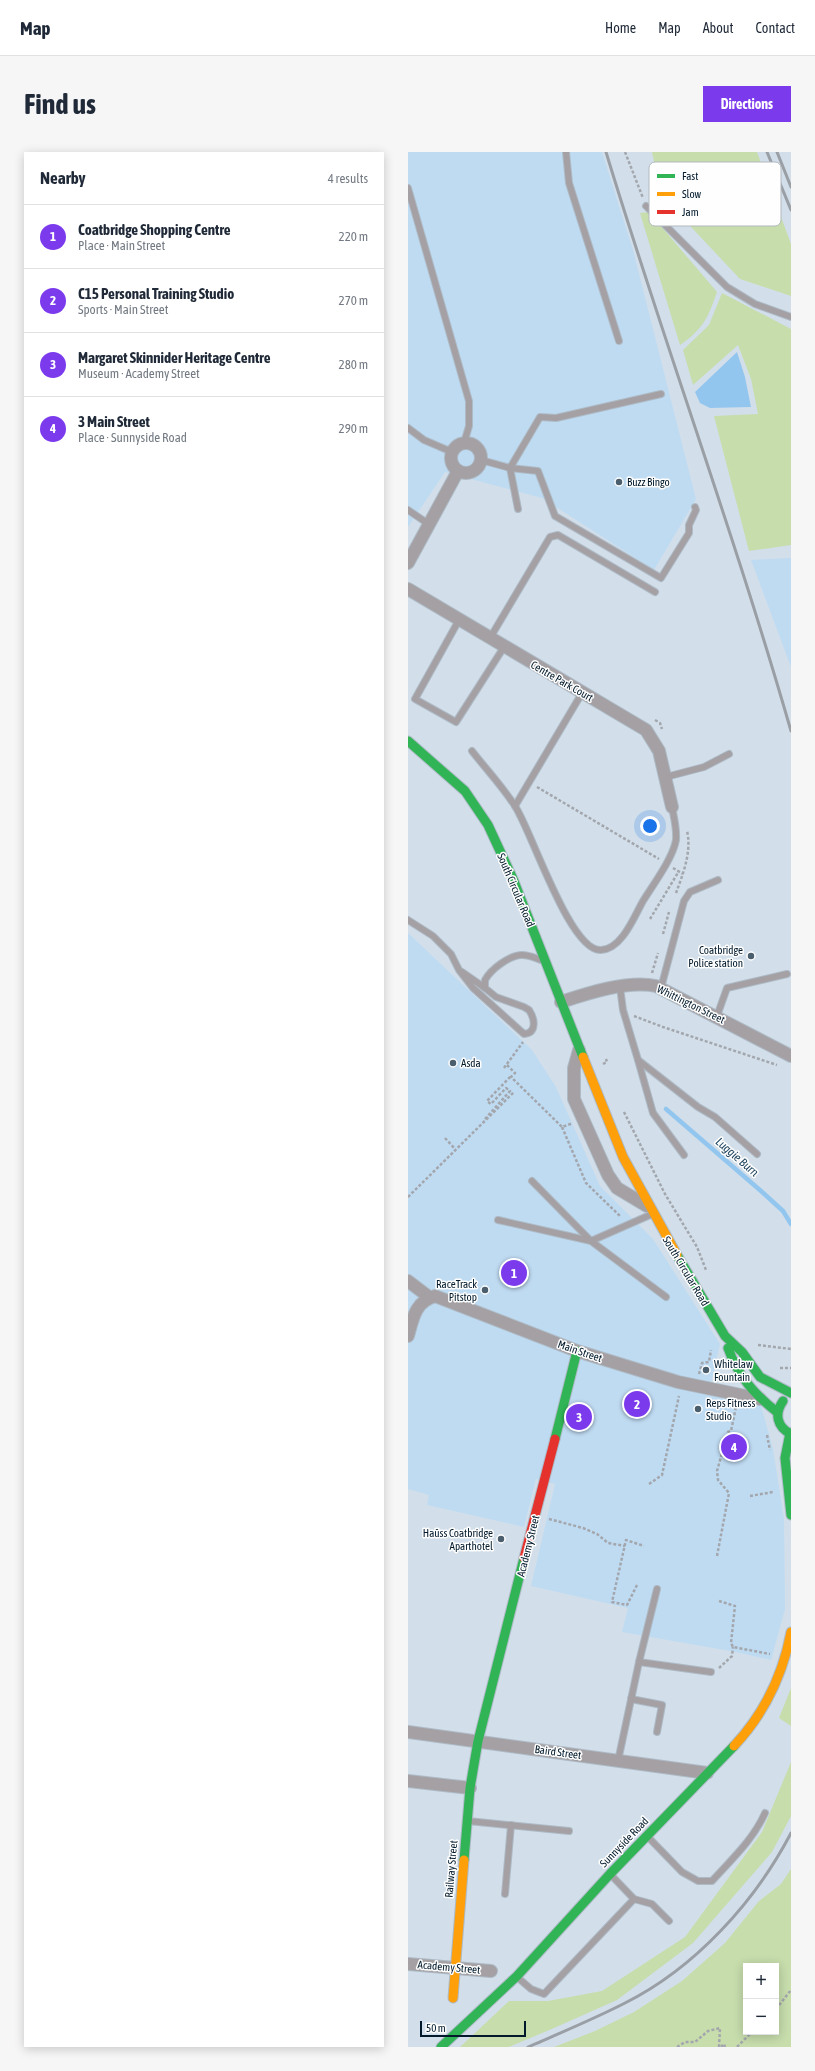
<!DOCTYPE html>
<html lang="en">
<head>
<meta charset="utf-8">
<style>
  :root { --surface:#fff; --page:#f6f6f7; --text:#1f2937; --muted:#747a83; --line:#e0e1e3; --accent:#7c3aed }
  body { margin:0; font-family:"Asap Condensed",sans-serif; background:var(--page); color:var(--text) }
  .controls { position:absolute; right:12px; bottom:12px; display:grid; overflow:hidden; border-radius:0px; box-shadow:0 2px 10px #0003 }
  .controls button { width:36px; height:36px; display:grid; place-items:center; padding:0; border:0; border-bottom:1px solid var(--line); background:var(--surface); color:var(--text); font:20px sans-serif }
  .scale { position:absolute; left:12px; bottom:10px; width:106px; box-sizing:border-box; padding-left:4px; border:2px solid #01192b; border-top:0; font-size:11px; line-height:14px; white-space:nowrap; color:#01192b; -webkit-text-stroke:3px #fefefe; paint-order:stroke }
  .you { position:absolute; left:242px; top:674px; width:14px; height:14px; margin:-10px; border:3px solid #fff; border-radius:50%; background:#1a73e8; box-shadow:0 0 0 6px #1a73e833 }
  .badge { display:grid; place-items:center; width:26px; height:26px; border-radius:50%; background:var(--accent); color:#fff; font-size:13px; font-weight:700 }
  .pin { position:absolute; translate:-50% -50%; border:2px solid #fff; box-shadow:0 1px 4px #0006 }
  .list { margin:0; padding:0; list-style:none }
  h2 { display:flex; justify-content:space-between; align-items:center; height:52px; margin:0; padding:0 16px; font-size:17px }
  h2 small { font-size:13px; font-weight:400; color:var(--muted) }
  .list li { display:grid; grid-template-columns:26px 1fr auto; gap:12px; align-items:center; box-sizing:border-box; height:64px; padding:0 16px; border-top:1px solid var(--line) }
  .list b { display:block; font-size:15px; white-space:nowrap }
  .list p { margin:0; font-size:13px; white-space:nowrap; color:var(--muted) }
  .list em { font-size:13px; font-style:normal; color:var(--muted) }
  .map { position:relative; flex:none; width:383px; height:1895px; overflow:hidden; border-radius:0px }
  header { display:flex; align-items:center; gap:24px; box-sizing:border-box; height:56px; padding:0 20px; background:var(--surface); border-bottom:1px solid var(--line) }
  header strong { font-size:19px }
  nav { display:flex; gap:22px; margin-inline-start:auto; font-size:14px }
  .intro { display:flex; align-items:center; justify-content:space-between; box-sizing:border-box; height:96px; padding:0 24px }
  h1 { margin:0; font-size:28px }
  .button { padding:10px 18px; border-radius:0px; background:var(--accent); color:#fff; font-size:14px; font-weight:700 }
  main { display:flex; gap:24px; padding:0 24px }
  aside { flex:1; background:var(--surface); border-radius:0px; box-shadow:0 2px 10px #0003 }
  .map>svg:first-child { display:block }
</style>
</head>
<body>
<header>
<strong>Map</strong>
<nav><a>Home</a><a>Map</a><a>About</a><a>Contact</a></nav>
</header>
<div class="intro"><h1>Find us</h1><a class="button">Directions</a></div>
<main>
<aside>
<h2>Nearby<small>4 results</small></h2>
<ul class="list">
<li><span class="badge">1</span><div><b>Coatbridge Shopping Centre</b><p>Place · Main Street</p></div><em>220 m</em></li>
<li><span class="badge">2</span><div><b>C15 Personal Training Studio</b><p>Sports · Main Street</p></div><em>270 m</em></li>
<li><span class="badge">3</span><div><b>Margaret Skinnider Heritage Centre</b><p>Museum · Academy Street</p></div><em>280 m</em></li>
<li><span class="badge">4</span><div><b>3 Main Street</b><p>Place · Sunnyside Road</p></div><em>290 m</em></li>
</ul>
</aside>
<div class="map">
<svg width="383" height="1895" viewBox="0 0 383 1895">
  <rect width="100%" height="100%" fill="#d2dfea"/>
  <g fill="#bfdbf2">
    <path d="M0,0H194L225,98L288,347L246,418L134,346L37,320L0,375Z"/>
    <path d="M383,406V515L343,408Z"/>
    <path d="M0,781L124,898L148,935L192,1034L245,1087L312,1192L301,1239L352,1250L365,1297L376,1367L377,1457L363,1508L328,1500L214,1480L220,1456L123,1434L147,1332L128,1327L116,1375L19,1353L21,1343L0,1337Z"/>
  </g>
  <g fill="#c7ddac" fill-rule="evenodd">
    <path d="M244,0H349L383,92V144L332,127L253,43Z"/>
    <path d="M241,60L309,140C300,166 295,177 272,193L232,61Z"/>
    <path d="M314,141L383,177V393L341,399L306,264L350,262L343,227L330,193L285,233L275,198L301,173Z"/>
    <path d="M383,1536V1574L371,1566Z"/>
    <path d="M383,1610V1664L364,1700L285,1791L209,1848L146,1876L101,1895H52L101,1849H140L194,1839L277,1785L354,1680Z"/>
    <path d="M383,1717V1895H146L187,1879L226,1860L274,1829L317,1791L351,1749L373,1732ZM338,1814H368V1880H338Z"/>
  </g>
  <path fill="#93c6ef" d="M329,200L337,225L343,255L302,256L292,251L287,240Z"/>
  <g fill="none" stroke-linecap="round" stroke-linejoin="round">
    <path stroke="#93c6ef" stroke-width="4.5" d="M258,957L353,1039L375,1059L383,1072"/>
    <defs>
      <g id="lane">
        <path d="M158,0L161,31L211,189"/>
        <path d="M0,36L61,249V274L56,291"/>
        <path d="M238,54L319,135L347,152L383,165"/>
        <path d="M0,276L16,288L44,300"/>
        <path d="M73,308L102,316L130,319L147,364L253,426L281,381V373L288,358L287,355"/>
        <path d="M110,357L102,316L132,265L148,266L253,242"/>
        <path d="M0,358L22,373"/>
        <path d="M51,468L7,547L48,570L96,495"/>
        <path d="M82,486L142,385L150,383L247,440"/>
        <path d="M64,599C78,617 94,634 107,654C124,680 162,800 193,798C214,797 226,765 235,749C245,733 265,706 268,688C269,677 266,666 264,655"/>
        <path d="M258,625L296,615L321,602"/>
        <path d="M107,654L174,541"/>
        <path d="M0,768L25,784L43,802L51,818L65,836L116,882C129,881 127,867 121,858L116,855L88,845L77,836V828C83,817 102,803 114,803C121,803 127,806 133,808"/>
        <path d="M54,820L77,836"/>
        <path d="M212,835L215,858L230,908L290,955L307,965L349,1002"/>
        <path d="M253,836L276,749L282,740L310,728"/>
        <path d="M309,864L319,836L379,822"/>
        <path d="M230,908L245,961L276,1003"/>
        <path d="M124,1029L183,1089L258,1145"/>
        <path d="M90,1068L183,1089L242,1063"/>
        <path d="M231,1510L303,1520"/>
        <path d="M223,1547L254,1553L249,1580"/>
        <path d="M210,1609L231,1510L249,1437"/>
        <path d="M60,1669L161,1679"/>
        <path d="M240,1685L274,1720L290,1729H304C323,1708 345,1688 357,1661"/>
        <path d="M203,1723L226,1747L244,1752L261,1769"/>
        <path d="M97,1742L103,1673"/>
        <path d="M109,1825L123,1837L136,1842L226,1747"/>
      </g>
      <g id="street">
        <circle cx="58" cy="306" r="15"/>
        <path d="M0,411L50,319"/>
        <path d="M0,437L238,578L251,599L264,655"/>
        <path d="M153,850C180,841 220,828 248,834L383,904"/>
        <path d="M171,898L166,916V947L200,1023L209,1036L239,1054"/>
        <path d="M0,1129L21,1145"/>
        <path d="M0,1184C5,1166 7,1150 27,1144L169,1199L270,1230L352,1247"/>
        <path d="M0,1580L299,1621"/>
        <path d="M0,1629L62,1636"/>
        <path d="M0,1812L83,1819"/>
      </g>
      <g id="fast">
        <path d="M0,589L57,639L80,673L105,727L175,905"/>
        <path d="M269,1103L317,1184L334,1200L352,1225L383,1241"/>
        <path d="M320,1196C330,1224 346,1242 369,1260"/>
        <path d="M375,1249C366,1262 369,1275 383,1282"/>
        <path d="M382,1281L377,1306L383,1363"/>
        <path d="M147,1287L169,1199"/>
        <path d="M56,1708L62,1636L70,1589L116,1406"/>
        <path d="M33,1895L109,1824L202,1722L326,1594"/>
      </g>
      <g id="slow">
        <path d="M175,905L215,1005L269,1103"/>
        <path d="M326,1594C356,1562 375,1522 383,1480"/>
        <path d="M45,1846L56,1708"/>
      </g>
      <path id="jam" d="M116,1406L147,1287"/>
    </defs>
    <use href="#lane" stroke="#aebbc6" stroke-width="8"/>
    <use href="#street" stroke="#aebbc6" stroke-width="14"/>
    <use href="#fast" stroke="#aebbc6" stroke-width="11"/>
    <use href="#slow" stroke="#aebbc6" stroke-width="11"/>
    <use href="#jam" stroke="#aebbc6" stroke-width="11"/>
    <g stroke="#a3a7ad" stroke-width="2.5" stroke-dasharray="3 2" stroke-linecap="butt">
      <path d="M217,0L235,46"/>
      <path d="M247,568L252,571L254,577"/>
      <path d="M129,635L251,707"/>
      <path d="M265,716L275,722"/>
      <path d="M268,741C275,722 284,699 279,679"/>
      <path d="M242,767L271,719"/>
      <path d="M255,782L261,760"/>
      <path d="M244,821L250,801"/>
      <path d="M226,864L255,875L369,913"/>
      <path d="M195,912L199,910L198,907"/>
      <path d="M99,913L107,921L103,925L154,975L165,971"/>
      <path d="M96,916L115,890"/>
      <path d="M216,960L257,1042L289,1095L298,1118"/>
      <path d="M77,967L102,939L98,936L83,952L79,949L103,924"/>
      <path d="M154,975L178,1031L213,1065"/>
      <path d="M37,986L47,997"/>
      <path d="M0,1045L106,940"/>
      <path d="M350,1193L383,1197"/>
      <path d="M372,1216H383"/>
      <path d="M291,1222L294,1211L301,1210L303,1198"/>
      <path d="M359,1283L362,1298"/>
      <path d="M241,1332L254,1323L271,1244"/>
      <path d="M342,1344L365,1340"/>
      <path d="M141,1367L175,1376L189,1382L200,1391L217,1394"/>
      <path d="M309,1404L321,1341L310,1328L309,1319L320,1280L323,1279L328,1255"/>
      <path d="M229,1433L219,1453L204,1450L218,1388L236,1394"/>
      <path d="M311,1449L327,1454L323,1491L325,1495L362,1502"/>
      <path d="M311,1516L324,1504L325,1495"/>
      <path d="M368,1857L383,1838"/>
      <path d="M269,1895L277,1890H287L300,1879L312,1876L311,1895"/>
      <path d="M313,1895L316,1892L317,1895"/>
      <path d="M329,1895L344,1880"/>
    </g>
    <use href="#lane" stroke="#a4a0a4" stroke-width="6"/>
    <use href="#street" stroke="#a4a0a4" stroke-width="12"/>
    <use href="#fast" stroke="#30b455" stroke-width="9"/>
    <use href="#slow" stroke="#ff9f0a" stroke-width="9"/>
    <use href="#jam" stroke="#e5322d" stroke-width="9"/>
    <g stroke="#9a9ea5" stroke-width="3">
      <path d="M198,0C257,194 327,384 383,579"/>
      <path d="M359,0L383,58"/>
      <path d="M369,0L383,35"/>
      <path d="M120,1895C152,1881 186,1867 217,1851C287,1816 347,1750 383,1681"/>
    </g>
  </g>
  <g fill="#4a5e6e" stroke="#fefefe" stroke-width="1.5">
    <circle cx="211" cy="330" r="4"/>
    <circle cx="343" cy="804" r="4"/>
    <circle cx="45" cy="911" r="4"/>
    <circle cx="77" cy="1138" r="4"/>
    <circle cx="298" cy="1218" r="4"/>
    <circle cx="290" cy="1257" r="4"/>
    <circle cx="93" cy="1387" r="4"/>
  </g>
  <g text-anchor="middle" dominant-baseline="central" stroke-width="3" stroke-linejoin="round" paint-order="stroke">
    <g font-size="11" fill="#01192b" stroke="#fefefe" text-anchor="start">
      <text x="219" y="330">Buzz Bingo</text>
      <text x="335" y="798" text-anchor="end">Coatbridge<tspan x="335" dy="13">Police station</tspan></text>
      <text x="53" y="911">Asda</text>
      <text x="69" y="1132" text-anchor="end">RaceTrack<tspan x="69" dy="13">Pitstop</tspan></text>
      <text x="306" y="1212">Whitelaw<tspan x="306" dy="13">Fountain</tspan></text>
      <text x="298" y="1251">Reps Fitness<tspan x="298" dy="13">Studio</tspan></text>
      <text x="85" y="1381" text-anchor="end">Haŭss Coatbridge<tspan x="85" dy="13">Aparthotel</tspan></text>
    </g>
    <g font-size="11" fill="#01192b" stroke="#fefefe">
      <text transform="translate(154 529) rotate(30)">Centre Park Court</text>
      <text transform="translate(108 738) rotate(67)">South Circular Road</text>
      <text transform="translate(283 852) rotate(26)">Whittington Street</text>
      <text transform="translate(278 1119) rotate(59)">South Circular Road</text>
      <text transform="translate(172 1199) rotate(19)">Main Street</text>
      <text transform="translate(120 1394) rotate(-76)">Academy Street</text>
      <text transform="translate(150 1600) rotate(8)">Baird Street</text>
      <text transform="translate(216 1690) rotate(-46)">Sunnyside Road</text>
      <text transform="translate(43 1717) rotate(-85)">Railway Street</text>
      <text transform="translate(41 1815) rotate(5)">Academy Street</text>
    </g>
    <g font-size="12" font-style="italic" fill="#214661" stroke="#fefefe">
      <text transform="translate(329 1005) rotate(41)">Luggie Burn</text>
    </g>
  </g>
  <rect x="241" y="10" width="132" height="64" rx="6" fill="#fefefe" stroke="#b2b9bf" stroke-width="1"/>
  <rect x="249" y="22" width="18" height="4" fill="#30b455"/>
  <rect x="249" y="40" width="18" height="4" fill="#ff9f0a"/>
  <rect x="249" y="58" width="18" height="4" fill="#e5322d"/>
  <g font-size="11" fill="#01192b">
    <text x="274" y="28">Fast</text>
    <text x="274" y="46">Slow</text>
    <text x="274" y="64">Jam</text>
  </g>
</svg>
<div class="controls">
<button>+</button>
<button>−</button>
</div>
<div class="scale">50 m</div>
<div class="you"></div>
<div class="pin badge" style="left:106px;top:1121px">1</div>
<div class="pin badge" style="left:229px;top:1252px">2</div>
<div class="pin badge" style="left:171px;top:1265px">3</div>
<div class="pin badge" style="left:326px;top:1295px">4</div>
</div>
</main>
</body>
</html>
